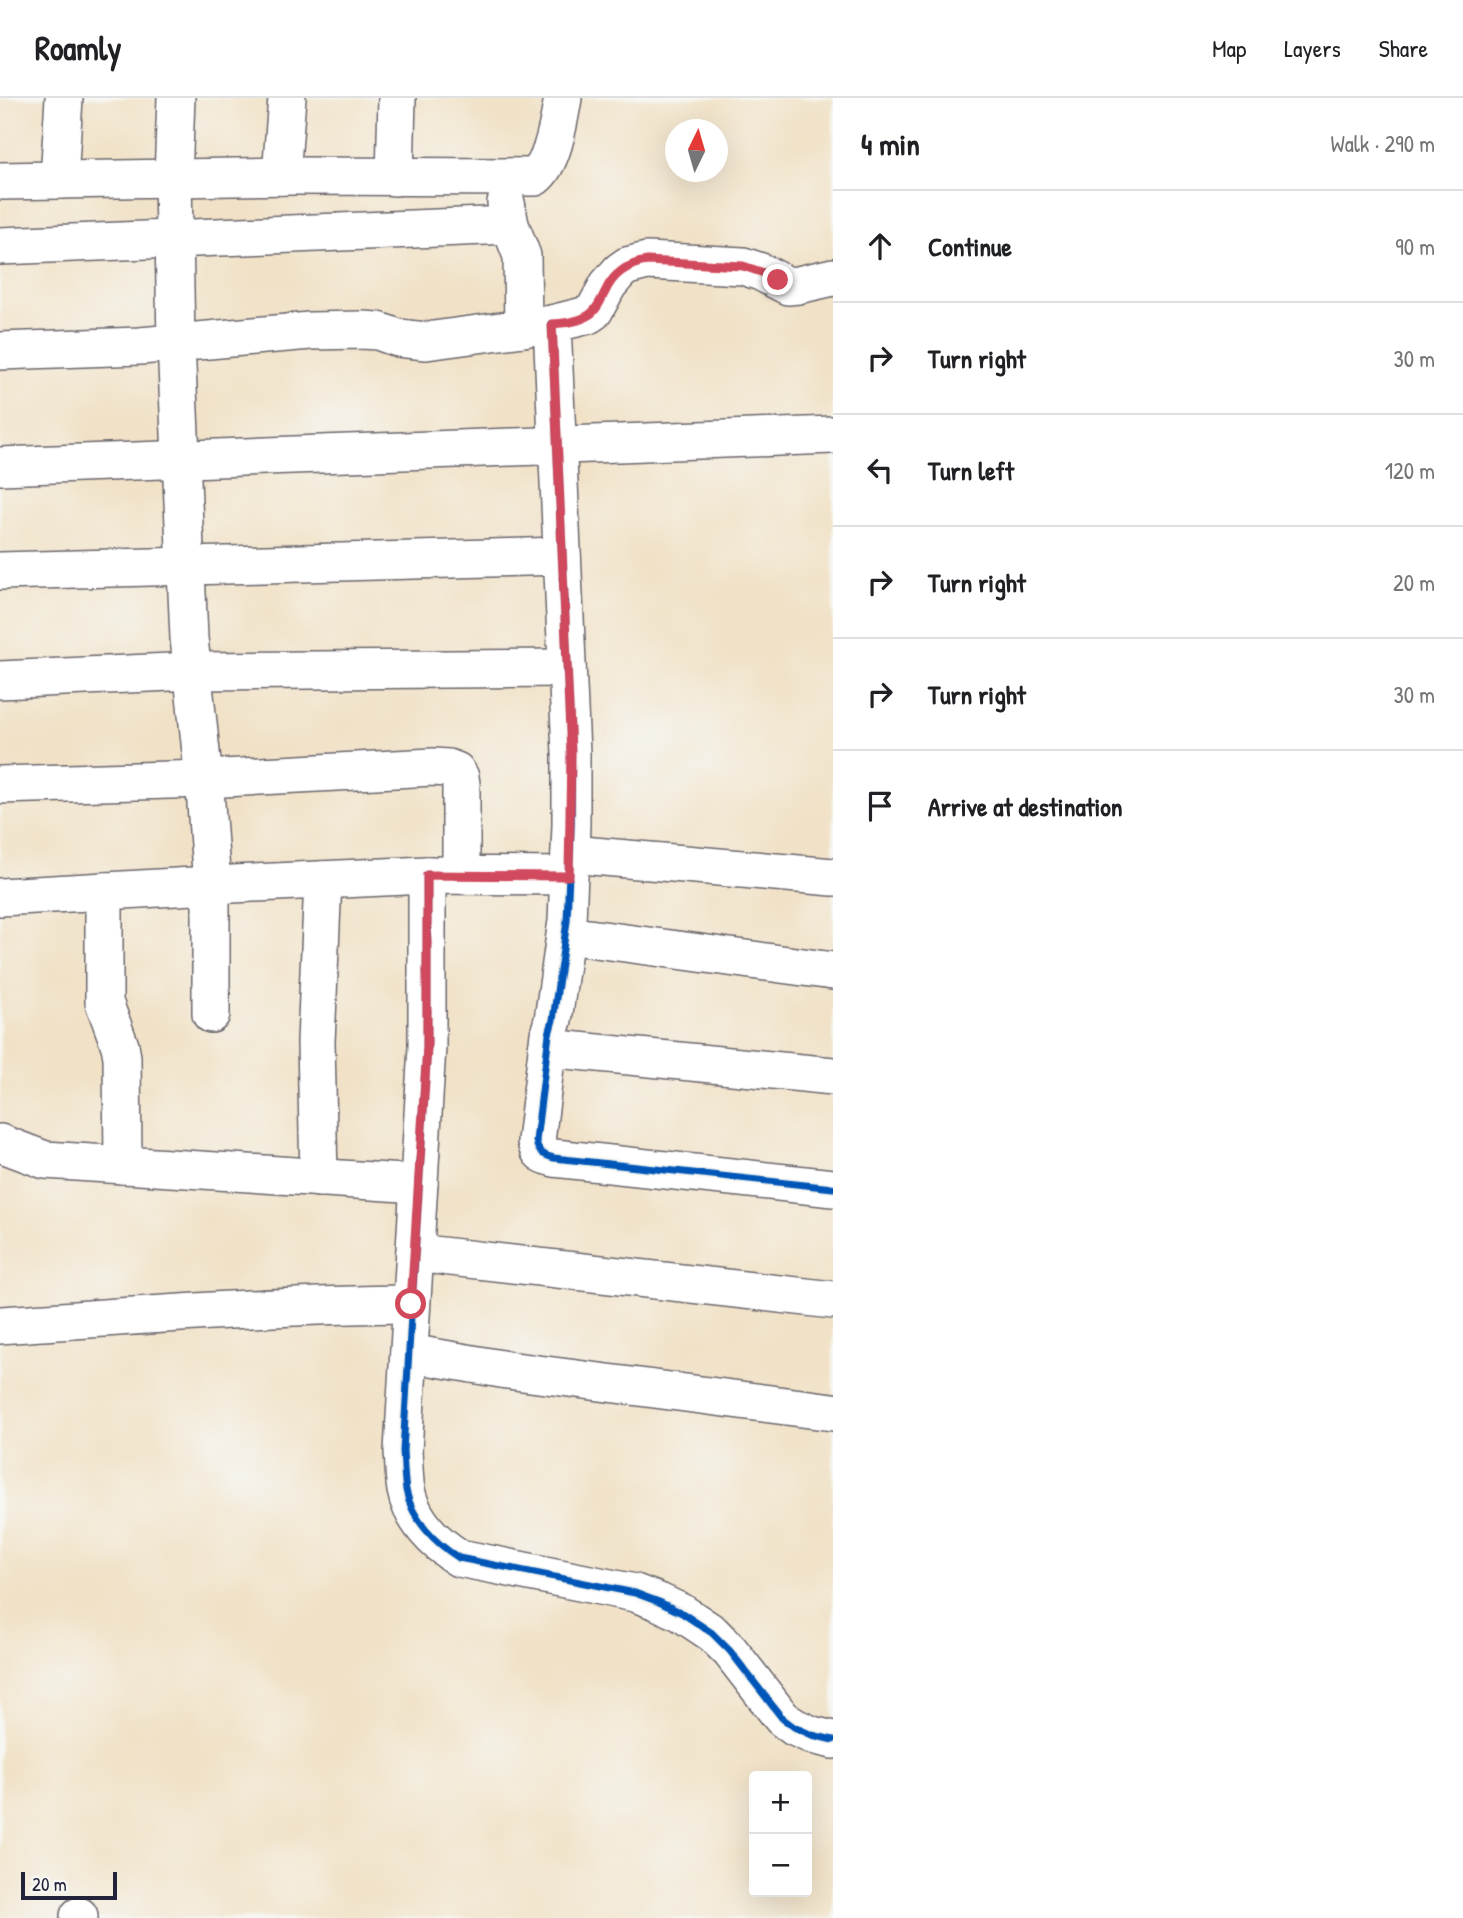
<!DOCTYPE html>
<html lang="en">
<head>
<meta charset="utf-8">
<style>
  :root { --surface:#fff; --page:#f2f2f2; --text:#202124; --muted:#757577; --line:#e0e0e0 }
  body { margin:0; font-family:"Patrick Hand",sans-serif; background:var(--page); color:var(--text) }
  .controls { position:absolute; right:21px; bottom:21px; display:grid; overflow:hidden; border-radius:7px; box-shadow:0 7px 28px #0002 }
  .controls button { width:63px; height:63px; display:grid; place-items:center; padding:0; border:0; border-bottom:2px solid var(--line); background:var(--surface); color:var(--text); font:35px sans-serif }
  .compass { position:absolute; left:665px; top:21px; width:63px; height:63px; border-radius:50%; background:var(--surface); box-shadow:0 7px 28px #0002; rotate:5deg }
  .scale { position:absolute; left:21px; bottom:18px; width:96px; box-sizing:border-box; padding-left:7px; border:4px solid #22223b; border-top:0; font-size:19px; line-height:24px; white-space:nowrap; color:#22223b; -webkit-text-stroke:5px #f6f6f2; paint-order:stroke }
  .stop { position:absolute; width:21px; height:21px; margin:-16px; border:5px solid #d1495b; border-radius:50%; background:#fff }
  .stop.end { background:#d1495b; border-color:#fff; box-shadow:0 2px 7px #0008 }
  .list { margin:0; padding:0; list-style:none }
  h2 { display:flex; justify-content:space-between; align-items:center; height:91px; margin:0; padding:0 28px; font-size:30px }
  h2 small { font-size:23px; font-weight:400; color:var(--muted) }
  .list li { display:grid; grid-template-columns:46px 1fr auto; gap:21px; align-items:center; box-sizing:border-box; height:112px; padding:0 28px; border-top:2px solid var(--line) }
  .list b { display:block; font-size:26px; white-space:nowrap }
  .list em { font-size:23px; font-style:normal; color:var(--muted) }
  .icon { flex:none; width:38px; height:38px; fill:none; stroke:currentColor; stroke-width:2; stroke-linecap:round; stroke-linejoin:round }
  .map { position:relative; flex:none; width:833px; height:1820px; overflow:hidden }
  header { display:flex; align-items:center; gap:42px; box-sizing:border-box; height:98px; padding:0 35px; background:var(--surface); border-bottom:2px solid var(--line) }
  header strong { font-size:33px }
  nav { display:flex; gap:38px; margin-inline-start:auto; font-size:24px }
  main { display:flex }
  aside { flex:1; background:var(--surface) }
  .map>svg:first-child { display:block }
</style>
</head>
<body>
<header>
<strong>Roamly</strong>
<nav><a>Map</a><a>Layers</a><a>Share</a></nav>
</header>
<main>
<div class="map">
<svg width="833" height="1820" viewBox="0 0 833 1820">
  <rect width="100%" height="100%" fill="#f6f6f2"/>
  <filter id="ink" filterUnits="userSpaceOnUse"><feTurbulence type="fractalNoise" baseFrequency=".0143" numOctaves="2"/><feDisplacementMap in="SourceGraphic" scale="14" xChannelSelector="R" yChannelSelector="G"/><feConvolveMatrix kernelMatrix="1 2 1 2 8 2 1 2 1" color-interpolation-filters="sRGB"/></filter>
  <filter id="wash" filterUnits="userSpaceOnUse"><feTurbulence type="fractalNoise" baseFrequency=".00686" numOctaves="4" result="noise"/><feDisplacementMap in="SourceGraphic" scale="28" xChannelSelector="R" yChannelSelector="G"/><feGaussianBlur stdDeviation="1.57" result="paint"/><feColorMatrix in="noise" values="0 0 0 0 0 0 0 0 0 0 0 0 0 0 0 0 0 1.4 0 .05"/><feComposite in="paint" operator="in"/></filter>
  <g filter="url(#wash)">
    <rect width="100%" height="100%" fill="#f1e2c7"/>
  </g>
  <g filter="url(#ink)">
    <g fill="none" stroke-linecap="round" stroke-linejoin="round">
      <defs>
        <g id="street">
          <path d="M176,0L173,80L176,245L189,540L205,692L211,774V916"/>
          <path d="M281,78L287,0"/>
          <path d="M395,79L397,0"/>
          <path d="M59,82L64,0"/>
          <path d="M0,83L295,78L535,79C553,65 559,23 563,0"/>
          <path d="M506,105L510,127L522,158L523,230"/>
          <path d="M0,148L510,127"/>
          <path d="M552,226L571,655V727L567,823L553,922L549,936L536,1043C538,1055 543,1057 554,1060L833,1090"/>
          <path d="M0,253L140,248L310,233L362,232L378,233L398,240L426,243L552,226L588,217L594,213L608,187L620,173L627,168L647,163L743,168L761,174L788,188L798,187L833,179"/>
          <path d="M0,368L833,337"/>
          <path d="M0,473L562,458"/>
          <path d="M0,582L192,573L567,570"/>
          <path d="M0,687L204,681L433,669L448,670L456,673L460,679L461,686V777"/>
          <path d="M570,756L833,779"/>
          <path d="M427,777V949L403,1353C404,1366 404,1380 406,1392C412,1422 435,1445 459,1460L635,1495L659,1504L682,1515L712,1535L730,1553L782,1620L794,1629L812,1637L833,1642"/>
          <path d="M104,793V904L120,948L122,959L123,1067"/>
          <path d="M0,799L211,787L427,777L569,778"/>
          <path d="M566,837L833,873"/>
          <path d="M547,950L833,978"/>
          <path d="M0,1045L45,1062L419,1086"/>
          <path d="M319,1080L316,944L323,782"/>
          <path d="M415,1155L833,1202"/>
          <path d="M0,1227C137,1218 274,1207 411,1206"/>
          <path d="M409,1255L507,1272L833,1314"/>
          <path d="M79,1818V1820"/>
        </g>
      </defs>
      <use href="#street" stroke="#6a656c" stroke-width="40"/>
      <use href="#street" stroke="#fff" stroke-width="37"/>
      <defs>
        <g id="cycleway">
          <path d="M552,226L571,655V727L567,823L553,922L549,936L536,1043C538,1055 543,1057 554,1060L833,1090"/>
          <path d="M427,777V949L403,1353C404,1366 404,1380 406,1392C412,1422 435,1445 459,1460L635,1495L659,1504L682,1515L712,1535L730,1553L782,1620L794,1629L812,1637L833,1642"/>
        </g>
      </defs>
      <use href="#cycleway" stroke="#f6f6f2" stroke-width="11"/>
      <use href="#cycleway" stroke="#0057b8" stroke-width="7"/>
    </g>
  </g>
  <g fill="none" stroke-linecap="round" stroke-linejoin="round" filter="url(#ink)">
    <path stroke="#d1495b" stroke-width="9" d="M411,1206L427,949V777L569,778L571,655L552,226C564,225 579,224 589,217C597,212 601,202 605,194C613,176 627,166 647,163L743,168L761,174L778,182"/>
  </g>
</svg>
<div class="controls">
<button>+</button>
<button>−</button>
</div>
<svg class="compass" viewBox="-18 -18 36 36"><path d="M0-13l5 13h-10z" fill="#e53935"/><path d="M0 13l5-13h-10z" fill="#757577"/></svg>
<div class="scale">20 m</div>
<div class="stop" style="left:411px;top:1206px"></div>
<div class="stop end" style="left:778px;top:182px"></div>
</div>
<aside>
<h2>4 min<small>Walk · 290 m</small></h2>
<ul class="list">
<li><svg class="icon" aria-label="ahead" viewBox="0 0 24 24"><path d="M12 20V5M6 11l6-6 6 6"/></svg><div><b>Continue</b></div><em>90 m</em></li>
<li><svg class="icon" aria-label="right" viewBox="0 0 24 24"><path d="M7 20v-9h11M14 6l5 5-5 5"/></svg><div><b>Turn right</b></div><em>30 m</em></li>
<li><svg class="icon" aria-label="left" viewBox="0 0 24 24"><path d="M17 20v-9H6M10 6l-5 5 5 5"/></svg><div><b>Turn left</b></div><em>120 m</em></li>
<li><svg class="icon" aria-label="right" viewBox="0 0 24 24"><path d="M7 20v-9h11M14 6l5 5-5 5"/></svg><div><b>Turn right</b></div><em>20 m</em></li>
<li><svg class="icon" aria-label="right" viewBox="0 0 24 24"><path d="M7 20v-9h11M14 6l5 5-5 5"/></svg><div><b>Turn right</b></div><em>30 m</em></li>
<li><svg class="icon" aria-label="arrive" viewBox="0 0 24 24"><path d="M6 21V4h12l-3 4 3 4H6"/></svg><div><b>Arrive at destination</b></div></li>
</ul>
</aside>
</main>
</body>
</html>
